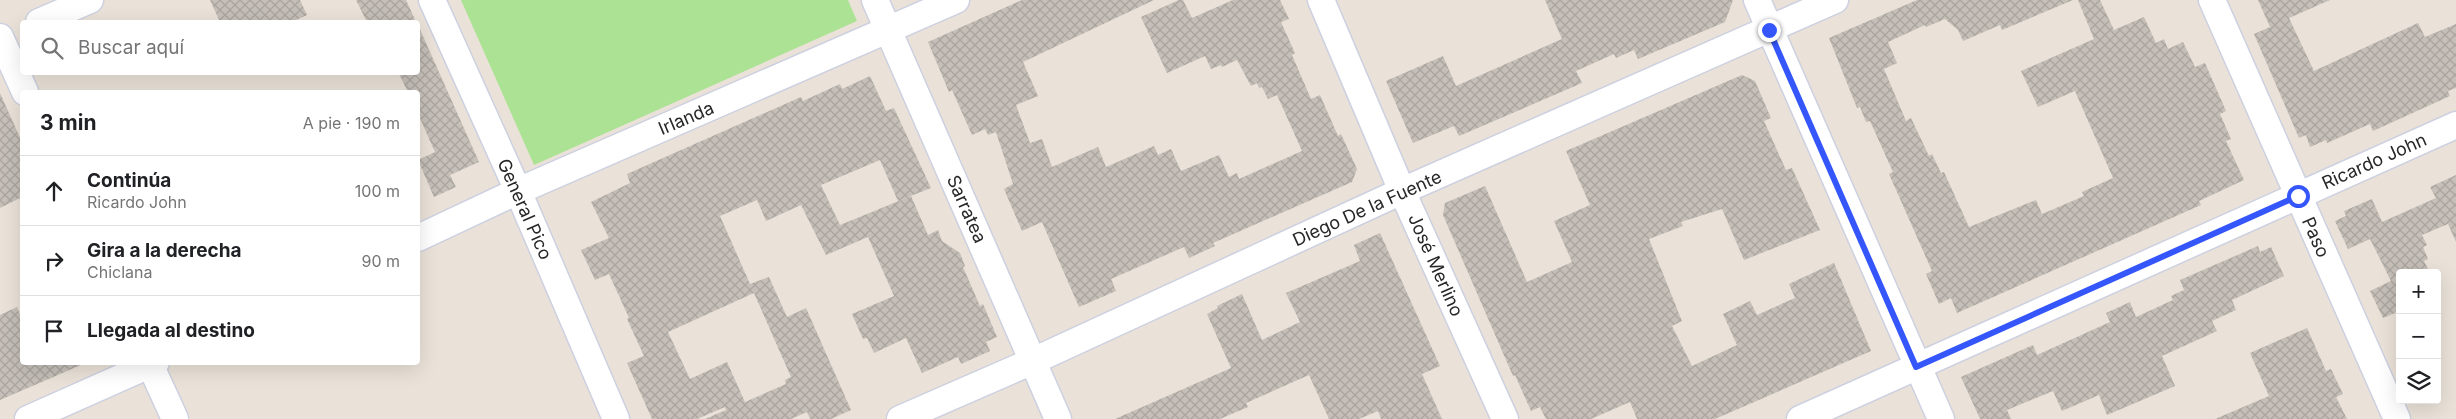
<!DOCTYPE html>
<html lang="es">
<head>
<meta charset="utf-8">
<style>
  :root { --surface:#fff; --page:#f2f2f2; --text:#202124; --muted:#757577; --line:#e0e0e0 }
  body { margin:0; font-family:Inter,sans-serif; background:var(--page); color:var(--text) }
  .controls { position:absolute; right:15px; bottom:15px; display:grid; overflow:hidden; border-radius:5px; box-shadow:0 5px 20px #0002 }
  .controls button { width:45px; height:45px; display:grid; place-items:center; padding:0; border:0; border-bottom:1px solid var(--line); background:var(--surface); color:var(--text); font:25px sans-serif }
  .stop { position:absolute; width:15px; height:15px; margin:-11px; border:4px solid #3456fa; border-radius:50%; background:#fff }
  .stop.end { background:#3456fa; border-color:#fff; box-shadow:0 1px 5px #0008 }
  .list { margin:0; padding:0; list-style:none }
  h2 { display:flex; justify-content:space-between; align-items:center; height:65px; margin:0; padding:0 20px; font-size:21px }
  h2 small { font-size:16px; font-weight:400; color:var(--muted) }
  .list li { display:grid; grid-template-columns:32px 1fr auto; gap:15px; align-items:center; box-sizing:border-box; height:70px; padding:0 20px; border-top:1px solid var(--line) }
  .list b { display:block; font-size:19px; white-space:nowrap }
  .list p { margin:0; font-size:16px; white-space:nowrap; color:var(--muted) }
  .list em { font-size:16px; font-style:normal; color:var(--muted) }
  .icon { flex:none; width:28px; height:28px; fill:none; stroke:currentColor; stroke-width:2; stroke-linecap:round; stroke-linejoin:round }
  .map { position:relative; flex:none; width:2456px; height:419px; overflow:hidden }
  .search { position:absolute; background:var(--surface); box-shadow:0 5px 20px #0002; left:20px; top:20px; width:400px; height:55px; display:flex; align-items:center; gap:12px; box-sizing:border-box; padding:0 18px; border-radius:5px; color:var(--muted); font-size:19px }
  .panel { position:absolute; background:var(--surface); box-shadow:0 5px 20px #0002; left:20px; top:90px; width:400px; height:275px; border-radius:5px }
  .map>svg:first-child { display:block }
</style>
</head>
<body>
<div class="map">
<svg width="2456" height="419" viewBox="0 0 2456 419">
  <defs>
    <pattern id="building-cross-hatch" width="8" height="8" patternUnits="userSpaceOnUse" patternTransform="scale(1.25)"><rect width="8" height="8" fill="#c5bfb8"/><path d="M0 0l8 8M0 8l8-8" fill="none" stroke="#a9a49e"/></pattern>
  </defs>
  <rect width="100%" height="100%" fill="#eae2d8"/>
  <path fill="#ace293" d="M461,0H848L857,21L534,165Z"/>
  <g fill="url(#building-cross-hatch)">
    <path d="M210,0H300L307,15L292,22H220Z"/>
    <path d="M356,0H406L416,22H367Z"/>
    <path d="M1022,0H1154L1023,62L1038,96L1016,105L1030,143L1042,139L1052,167L1098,147L1106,167L1154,146L1158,155L1171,149L1181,171L1219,155L1229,177L1237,173L1239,179L1302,151L1277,95L1268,99L1262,87L1259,88L1257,83L1251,86L1237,60L1222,67L1221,65L1211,69L1205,56L1167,73L1141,17L1179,0H1183L1192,18L1233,0H1280L1289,19L1281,22L1295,53L1292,55L1311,99L1320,95L1338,136L1341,134L1357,169L1352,182L1213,243L1215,246L1189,258L1184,247L1111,279L1116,291L1079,307L1042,222L1022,231L1004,189L1013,184L996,132L988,135L985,129L972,135L952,90L949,92L928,42Z"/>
    <path d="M1545,0H1733L1725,22L1638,59L1634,50L1616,58L1614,54L1576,71L1582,83L1459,136L1454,126L1413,143L1386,81L1443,56L1456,86L1562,39Z"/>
    <path d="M1917,0H2073L2002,30L2000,25L1963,41L1958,30L1945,19L1926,27L1925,25L1888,42L1897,63L1884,69L1906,121L1911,118L1929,156L1932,154L1941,173L1944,172L1969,227L2036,200L2042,214L2084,196L2082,192L2113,178L2075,91L2038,107L2021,71L2094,39L2078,0H2100L2114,30L2144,17L2156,43L2164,39L2168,49L2183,42L2195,67L2205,63L2226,111L2220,114L2231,139L2226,141L2244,180L2199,201L2201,205L1957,313L1951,298L1939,304L1926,274L1932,271L1889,174L1893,172L1870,121L1866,122L1860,107L1857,108L1829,38Z"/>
    <path d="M2258,0H2330L2289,18L2314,71L2418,23L2425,37L2456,24V88L2448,91L2450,96L2373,131L2370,124L2327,143L2326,140L2310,147L2306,135L2299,138L2254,34L2270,27Z"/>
    <path d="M418,25L479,162L450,175L456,187L434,197L418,160L435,152L418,114V92H408L398,72H418Z"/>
    <path d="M1742,75L1755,81L1771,118L1764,121L1786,170L1792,168L1820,230L1744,260L1722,209L1681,222L1683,226L1649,239L1682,321L1672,326L1692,366L1737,345L1723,314L1750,301L1757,315L1795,298L1789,284L1834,263L1871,351L1715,419H1637L1630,402L1591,419H1546L1540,407L1531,411L1515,375L1513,376L1443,215L1445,203L1485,186L1527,282L1572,262L1554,221L1590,205L1566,151Z"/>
    <path d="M870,76L886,111L894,108L931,188L898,201L880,160L821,185L840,225L911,196L928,235L938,230L942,241L960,253L965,266L963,267L980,306L983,304L997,337L986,342L990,351L961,364L958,357L922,373L906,338L874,353L867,338L863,339L852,314L894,296L868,237L826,255L801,205L766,221L757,200L720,216L754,293L668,332L690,379L727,362L745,402L786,384L785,380L791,377L750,284L769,277L787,317L806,308L851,410L831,419H810L807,412L791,419H705L726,410L725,407L697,419H652L627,363L644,356L627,319L629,318L609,274L595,280L581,250L609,238L591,202L630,183L627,174L801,97L803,101L840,84L842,89Z"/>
    <path d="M0,93L22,142V197L0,208Z"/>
    <path d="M2456,175V242L2448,224L2422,235L2427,245L2423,247L2428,259L2424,261L2430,273H2400V311L2383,318L2370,291L2391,281L2370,239L2348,249L2335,221L2346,216L2344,211L2372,199L2382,222L2436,198L2430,187Z"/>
    <path d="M1380,233L1440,366L1422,374L1442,419H1381L1378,411L1359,419H1329L1309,375L1246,403L1248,407L1220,419H1115L1231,368L1207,314L1218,308L1217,306L1242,294L1262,340L1300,322L1286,293L1360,261L1354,245Z"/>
    <path d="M2258,246L2260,252L2271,247L2284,276L2232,300L2236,310L2212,321L2217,331L2162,356L2175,386L2107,415L2099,395L2062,411L2053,391L2007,410L2011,419H1980L1961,377L2033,345L2037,355L2110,322L2106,313L2130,302L2136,317L2173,300L2171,296L2184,290L2180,280Z"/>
    <path d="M17,307L22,319V362H88L0,400V315Z"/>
    <path d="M2307,328L2326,371L2331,369L2343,394L2336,397L2347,419H2215L2269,396L2250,353Z"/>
  </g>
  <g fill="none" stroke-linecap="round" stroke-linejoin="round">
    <defs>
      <g id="street">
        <path d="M432,0L518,191L616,419"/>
        <path d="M875,0L1058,419"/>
        <path d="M1321,0L1402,191L1505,419"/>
        <path d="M1757,0L1941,419"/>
        <path d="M2212,0L2397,419"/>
        <path d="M39,22L90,0"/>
        <path d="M0,37L25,92"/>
        <path d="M418,238L518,191L956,0"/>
        <path d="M149,362L175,419"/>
        <path d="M28,419L156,362"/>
        <path d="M900,419L1033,361L1402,191L1835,0"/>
        <path d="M1800,419L2456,125"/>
      </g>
    </defs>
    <use href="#street" stroke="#cdd0e0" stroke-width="29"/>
    <use href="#street" stroke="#fff" stroke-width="26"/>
  </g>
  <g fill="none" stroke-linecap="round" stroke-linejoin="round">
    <path stroke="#3456fa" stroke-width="6" d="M1769,30L1916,367L2298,196"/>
  </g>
  <g text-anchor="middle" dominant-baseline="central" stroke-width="4.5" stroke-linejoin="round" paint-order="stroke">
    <g font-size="18" fill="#272727" stroke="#fff">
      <text transform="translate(686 118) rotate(-23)">Irlanda</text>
      <text transform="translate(2374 161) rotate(-24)">Ricardo John</text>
      <text transform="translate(1367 208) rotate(-24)">Diego De la Fuente</text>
      <text transform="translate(525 209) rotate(66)">General Pico</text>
      <text transform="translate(967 209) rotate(66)">Sarratea</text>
      <text transform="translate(2316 237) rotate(66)">Paso</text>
      <text transform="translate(1436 265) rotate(66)">José Merlino</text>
    </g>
  </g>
</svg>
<div class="controls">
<button>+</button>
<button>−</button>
<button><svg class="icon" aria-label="layers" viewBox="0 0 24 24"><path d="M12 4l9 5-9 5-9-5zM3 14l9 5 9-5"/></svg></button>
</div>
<div class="stop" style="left:2298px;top:196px"></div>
<div class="stop end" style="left:1769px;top:30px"></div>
<div class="search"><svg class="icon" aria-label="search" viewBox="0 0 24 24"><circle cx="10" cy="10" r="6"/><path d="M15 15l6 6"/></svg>Buscar aquí</div>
<section class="panel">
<h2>3 min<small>A pie · 190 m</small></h2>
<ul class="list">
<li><svg class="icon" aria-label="ahead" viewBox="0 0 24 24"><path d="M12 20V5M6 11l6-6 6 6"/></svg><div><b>Continúa</b><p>Ricardo John</p></div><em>100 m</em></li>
<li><svg class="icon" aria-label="right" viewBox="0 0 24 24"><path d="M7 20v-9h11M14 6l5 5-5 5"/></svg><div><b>Gira a la derecha</b><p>Chiclana</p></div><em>90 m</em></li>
<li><svg class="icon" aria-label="arrive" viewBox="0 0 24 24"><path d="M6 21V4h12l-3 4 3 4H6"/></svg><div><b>Llegada al destino</b></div></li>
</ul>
</section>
</div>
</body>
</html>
